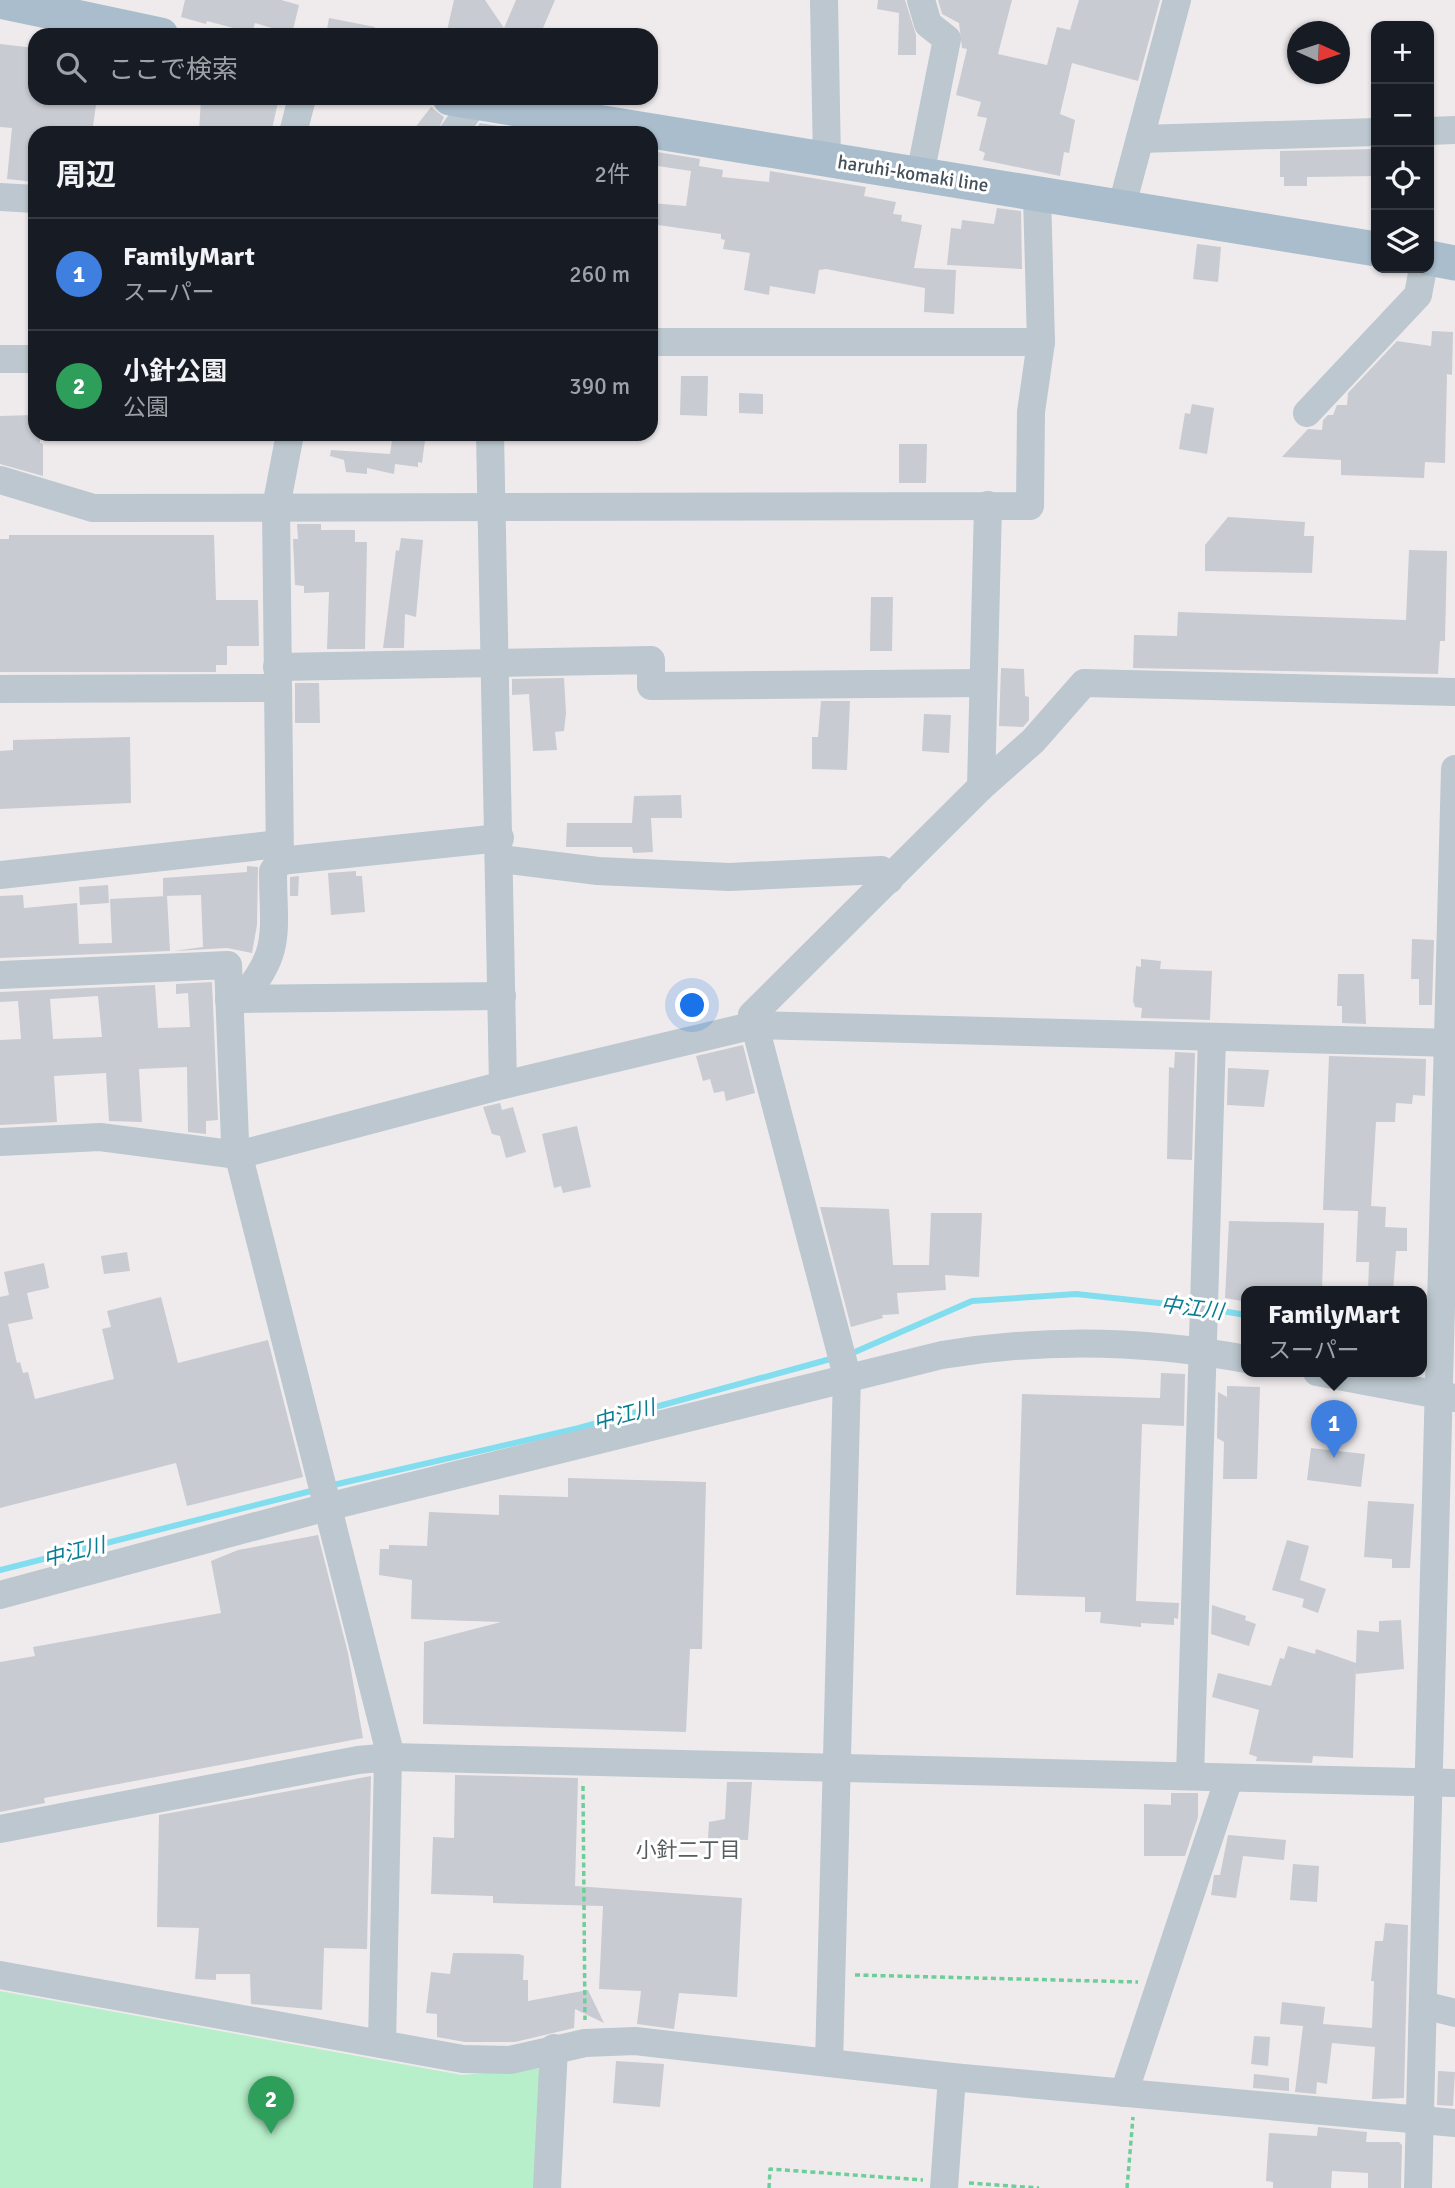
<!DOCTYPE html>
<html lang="ja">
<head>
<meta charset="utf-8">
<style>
  :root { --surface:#171b24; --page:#20242c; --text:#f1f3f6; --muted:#9ea1a6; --line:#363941; --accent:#1278e2 }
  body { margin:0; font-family:Signika,"Noto Sans JP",sans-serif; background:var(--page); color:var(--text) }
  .controls { position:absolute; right:21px; top:21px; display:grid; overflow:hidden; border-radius:14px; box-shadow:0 2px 5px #0004 }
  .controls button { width:63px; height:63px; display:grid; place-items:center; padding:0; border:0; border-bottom:2px solid var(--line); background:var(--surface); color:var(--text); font:35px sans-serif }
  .compass { position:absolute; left:1287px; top:21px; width:63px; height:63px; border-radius:50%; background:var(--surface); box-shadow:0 2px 5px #0004; rotate:93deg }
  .you { position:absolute; left:693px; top:1006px; width:24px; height:24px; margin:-18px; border:5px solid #fff; border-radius:50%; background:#1a73e8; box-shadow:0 0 0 10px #1a73e833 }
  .badge { display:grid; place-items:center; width:46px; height:46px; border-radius:50%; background:var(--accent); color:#fff; font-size:23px; font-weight:700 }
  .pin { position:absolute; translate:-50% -58px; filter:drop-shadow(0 2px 4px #0008) }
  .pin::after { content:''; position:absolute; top:37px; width:24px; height:21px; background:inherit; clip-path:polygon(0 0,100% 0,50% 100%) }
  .popup { position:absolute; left:1241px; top:1286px; width:186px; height:91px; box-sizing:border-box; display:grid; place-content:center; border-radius:14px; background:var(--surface); filter:drop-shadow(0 2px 5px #0005); font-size:23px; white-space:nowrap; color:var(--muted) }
  .popup b { font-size:26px; color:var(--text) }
  .popup::after { content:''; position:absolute; left:50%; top:100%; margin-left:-14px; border:14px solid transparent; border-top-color:var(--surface) }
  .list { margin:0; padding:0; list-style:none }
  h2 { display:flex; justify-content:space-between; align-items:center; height:91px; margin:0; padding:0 28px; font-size:30px }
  h2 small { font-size:23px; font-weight:400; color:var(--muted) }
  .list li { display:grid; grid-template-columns:46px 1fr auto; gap:21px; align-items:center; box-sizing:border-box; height:112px; padding:0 28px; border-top:2px solid var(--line) }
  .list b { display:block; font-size:26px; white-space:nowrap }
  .list p { margin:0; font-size:23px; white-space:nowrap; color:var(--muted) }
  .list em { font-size:23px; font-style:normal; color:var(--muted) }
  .icon { flex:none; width:38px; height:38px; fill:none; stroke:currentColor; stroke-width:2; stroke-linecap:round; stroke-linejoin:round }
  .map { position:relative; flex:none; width:1455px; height:2188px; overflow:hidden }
  .search { position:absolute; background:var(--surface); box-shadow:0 2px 5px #0004; left:28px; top:28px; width:630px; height:77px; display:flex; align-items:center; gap:18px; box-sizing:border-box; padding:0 24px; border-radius:21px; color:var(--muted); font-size:26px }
  .panel { position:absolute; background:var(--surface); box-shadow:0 2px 5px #0004; left:28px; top:126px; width:630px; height:315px; border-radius:21px }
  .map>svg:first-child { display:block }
</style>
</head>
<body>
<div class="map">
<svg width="1455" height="2188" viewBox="0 0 1455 2188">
  <rect width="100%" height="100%" fill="#efebec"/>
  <path fill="#b7efca" d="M0,1991L462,2075L538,2068L547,2081L538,2188H0Z"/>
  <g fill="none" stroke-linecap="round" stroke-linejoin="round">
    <g stroke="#82deee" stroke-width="6">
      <path d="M1210,1309L1246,1315"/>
      <path d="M848,1355L972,1301L1076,1294L1196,1307"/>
      <path d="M329,1486L579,1428L834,1358"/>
      <path d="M0,1570L315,1490"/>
    </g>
  </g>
  <g fill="#c8cbd1" fill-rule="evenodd">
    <path d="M185,0H281L299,5L292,34L255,23L252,33L207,21L206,24L181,17Z"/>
    <path d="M454,0H485L504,28L516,0H555L540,35H446Z"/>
    <path d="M878,0H905L916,35V55H898L899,13L877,9Z"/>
    <path d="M938,0H1012L998,54L1047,65L1057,27L1070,30L1079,0H1160L1138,81L1072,63L1060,114L1075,120L1069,153L1064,152L1060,176L983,160L985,153L979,150L987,118L977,116L981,102L956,95L967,49L962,48L959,23L942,14Z"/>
    <path d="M329,18L375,27V35H326Z"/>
    <path d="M0,44L35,48V98H97L92,133H35V182L7,179L12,128L0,127Z"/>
    <path d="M201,98H279L271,133H199Z"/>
    <path d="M431,107L444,117L437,133H411Z"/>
    <path d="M480,123L527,131V133H473Z"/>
    <path d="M1376,149V176L1307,177V186H1284V177H1280V151Z"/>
    <path d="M651,151L700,159L699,166L723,170L722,177L769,182L770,171L866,187L864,196L896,202L893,214L902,215L901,221L922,225L914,268L956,270L954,314L924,312L925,288L826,269L819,270L815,294L770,286L769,295L744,290L750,253L723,249L725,240L721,239V234L651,224V203L686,206L691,171L651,165Z"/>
    <path d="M997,208L1021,211L1022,269L947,265L951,228L961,229L962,220L994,224Z"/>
    <path d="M1197,244L1221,247L1218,282L1193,279Z"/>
    <path d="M1432,331L1453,332L1452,375L1447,374L1445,463L1425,462L1424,478L1341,475V460L1282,457L1308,429L1322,430L1323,420L1328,415H1333L1337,405H1347L1348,393L1397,341L1431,346Z"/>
    <path d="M681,376H708L707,416L680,415Z"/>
    <path d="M739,393L763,394V414L739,413Z"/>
    <path d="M1192,404L1214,408L1207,454L1179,449L1185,413L1190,414Z"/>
    <path d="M35,415V434H40V443L43,444V476L0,464V416Z"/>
    <path d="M393,434H417L416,439L425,440L422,463L418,462V467L395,464L394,474L367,468V474L346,472L344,460L330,456L331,450L390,454Z"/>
    <path d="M899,444H927L926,483H899Z"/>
    <path d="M1228,517L1305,522L1304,536H1314L1312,573L1205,571V545Z"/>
    <path d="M297,524H321V530H355V542H367L365,649H327L329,592L304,593V586L295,585L293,539H298Z"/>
    <path d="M9,535H214L216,600H258L259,646H227V665H216V672H0V539H9Z"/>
    <path d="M401,538L423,540L416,617L405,614L404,648H383L396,550L399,551Z"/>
    <path d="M1409,550L1447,551L1445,641H1440L1438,674L1133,668L1134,635L1177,636L1178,612L1406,620Z"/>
    <path d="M871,597H893L892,651H870Z"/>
    <path d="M1001,668L1024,669L1025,696L1029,697V720L1023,727L999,726Z"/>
    <path d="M564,678L566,713L564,731L555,732L557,750L533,751L529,694L512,695V679Z"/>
    <path d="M295,683H319L320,723H295Z"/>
    <path d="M821,701H850L847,770L812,769V737H818Z"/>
    <path d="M924,714L951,715L949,753L922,751Z"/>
    <path d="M130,737L131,803L0,809V751L13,750V740Z"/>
    <path d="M681,795L682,818H651L653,852L633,853L632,847H566L567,823H632L634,796Z"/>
    <path d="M247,866L258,867L257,925L252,953L227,948L174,951L203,947L201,895L163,896V878L247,872Z"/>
    <path d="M356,871V876H362L365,912L331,915L328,873Z"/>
    <path d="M299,876L298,896H290V877Z"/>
    <path d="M108,885L109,903L80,905L79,887Z"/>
    <path d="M23,895L24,908L77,903L79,944L112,943L110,899L167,896L170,951L0,958V896Z"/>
    <path d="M1412,939L1434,940L1432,1005H1419V979H1411Z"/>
    <path d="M1141,959L1161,961L1160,969L1212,971L1210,1020L1141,1018L1142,1008L1135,1007L1133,1001L1136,966L1141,967Z"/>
    <path d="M1338,974H1364L1366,1024L1342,1023V1006H1337Z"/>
    <path d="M212,982L218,1120L206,1121V1134L188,1132L187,1067L139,1069L142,1122L109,1121L106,1073L54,1076L57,1122L0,1125V1040L21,1039L18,1001L0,1002V992L155,985L158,1028L190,1027L188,993L176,994V984ZM98,996L102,1037L53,1039L50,999Z"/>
    <path d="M743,1045L755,1093L726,1101L724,1091L714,1093L710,1079L703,1081L696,1056Z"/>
    <path d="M1175,1052L1195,1053L1192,1160L1167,1159L1169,1067L1174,1068Z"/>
    <path d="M1329,1056L1426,1059L1425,1096L1413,1095L1412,1104L1396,1103L1395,1122H1376L1371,1206L1386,1207L1385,1227L1407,1228V1251H1396L1393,1292H1368L1369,1262H1356L1358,1211L1323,1210Z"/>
    <path d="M1228,1068L1269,1070L1264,1107L1227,1105Z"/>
    <path d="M500,1103L502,1110L513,1107L526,1152L506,1158L500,1136L492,1134L483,1107Z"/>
    <path d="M577,1126L591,1187L563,1193L561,1186L554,1188L542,1134Z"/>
    <path d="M820,1207L889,1209L893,1265H929L931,1213H982L979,1277L945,1275L946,1290L897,1293L899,1314L882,1315L883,1318L851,1327Z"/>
    <path d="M1229,1221L1324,1223L1322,1292H1247V1302L1225,1298Z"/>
    <path d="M127,1252L130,1271L104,1274L101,1256Z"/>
    <path d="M44,1263L49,1288L27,1293L33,1319L8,1324L17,1363L20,1362L23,1373L28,1372L35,1399L114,1379L102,1329L111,1327L107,1311L161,1297L178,1363L268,1340L303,1477L187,1506L176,1463L0,1508V1297L9,1295L4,1272Z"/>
    <path d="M1161,1373L1185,1374L1184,1426L1142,1424L1136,1601L1179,1603L1178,1619L1174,1618V1625L1141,1623V1627L1100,1623L1101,1612H1085V1597L1016,1595L1022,1394L1160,1398Z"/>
    <path d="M1227,1386L1260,1387L1257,1479H1223L1224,1442L1217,1438L1218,1392L1227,1397Z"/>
    <path d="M1311,1448L1365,1454L1361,1487L1307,1480Z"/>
    <path d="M568,1478L706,1482L702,1649H690L686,1732L423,1724L424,1642L501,1622L411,1619L412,1580L379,1575L380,1549H389V1545L427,1546L429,1512L499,1515V1495L568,1497Z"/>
    <path d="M1368,1501L1414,1504L1410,1568H1392V1559L1364,1557Z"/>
    <path d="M318,1535L348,1653L363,1738L44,1798L45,1803L0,1812V1662L35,1656L33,1647L221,1613L211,1561L238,1550Z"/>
    <path d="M1287,1540L1309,1546L1300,1580L1326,1589L1318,1613L1302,1607L1304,1599L1272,1590Z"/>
    <path d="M1212,1605L1246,1616L1245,1620L1256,1624L1249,1646L1211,1634Z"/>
    <path d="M1401,1620L1404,1669L1356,1674V1665L1353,1758L1313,1756L1312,1763L1256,1761L1257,1757L1249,1754L1259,1710L1212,1697L1218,1673L1271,1686L1280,1658L1284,1659L1288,1646L1315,1654L1316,1649L1356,1663L1357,1630L1379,1632V1621Z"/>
    <path d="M455,1775L578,1778L575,1886L742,1898L737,1997L679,1993L674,2029L637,2024L641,1991L599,1989L603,1906L493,1903V1896L431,1894L433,1837L454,1838Z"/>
    <path d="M371,1776L367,1949L324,1948L322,2010L251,2004L250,1974H216V1980L195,1979L199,1928L157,1927L159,1815Z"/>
    <path d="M727,1782H752L748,1840L708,1839L709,1822L725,1819Z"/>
    <path d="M1171,1793H1198V1817L1185,1856H1144V1804L1171,1805Z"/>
    <path d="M1228,1835L1286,1840L1284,1860L1243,1856L1236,1898L1211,1895L1214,1875H1220Z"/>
    <path d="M1293,1864L1319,1866L1317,1902L1290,1900Z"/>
    <path d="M1385,1923L1408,1925L1404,2098L1372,2099L1375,2047L1332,2043L1327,2084L1317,2082L1316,2094L1295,2092L1303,2026L1280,2024L1282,2002L1325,2007L1323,2024L1372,2028L1374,1981H1371L1375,1941H1383Z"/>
    <path d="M453,1953L519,1954L524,1956L523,1980H528V2001L588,1990L604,2023L575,2009L574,2028L515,2042H465L437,2037V2014L426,2013L431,1972L450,1974Z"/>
    <path d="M1254,2036L1270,2037L1268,2066L1251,2064Z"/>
    <path d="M616,2061L664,2064L660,2107L613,2103Z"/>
    <path d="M1438,2071L1455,2072L1453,2106L1437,2105Z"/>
    <path d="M1254,2074L1289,2078V2091L1253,2088Z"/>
    <path d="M1318,2127L1367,2132L1366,2142H1399L1402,2145L1401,2188H1368V2173L1332,2171L1331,2188H1273V2182L1266,2181L1269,2133L1317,2136Z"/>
  </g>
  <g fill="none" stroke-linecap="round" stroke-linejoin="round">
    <g stroke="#6ece9a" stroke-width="3.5" stroke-dasharray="5 3.5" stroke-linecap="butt">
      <path d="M583,1786L585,2020"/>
      <path d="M855,1975L1138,1982"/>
      <path d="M969,2183L1039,2188"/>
      <path d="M769,2188L770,2169L923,2180"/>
      <path d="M1127,2188L1133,2117"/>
    </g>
    <g stroke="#bcc7cf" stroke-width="28">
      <path d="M824,0L827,160"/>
      <path d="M1429,131L1455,130"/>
      <path d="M293,133L302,98"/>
      <path d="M453,133L474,103"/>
      <path d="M1140,139L1376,132"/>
      <path d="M920,175L947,39L928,24L921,0"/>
      <path d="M0,197L35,199"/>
      <path d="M1121,209L1177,0"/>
      <path d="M651,342H1041"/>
      <path d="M0,359H35"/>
      <path d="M1307,413L1418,295L1423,268"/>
      <path d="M490,434L503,1085"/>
      <path d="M0,480L93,508L1030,506L1031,412L1041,342L1037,195"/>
      <path d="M277,667L651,660V686L983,683"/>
      <path d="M0,689L277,688"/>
      <path d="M981,787L988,505"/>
      <path d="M500,859L598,871L729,877L881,870L889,880"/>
      <path d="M280,861L500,838"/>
      <path d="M0,875L279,844"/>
      <path d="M0,975L228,965L235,1141L391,1757"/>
      <path d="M241,999L502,996"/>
      <path d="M229,1000L241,999C283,952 273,931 273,871L280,861L276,507L290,434"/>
      <path d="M0,1142L100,1137L238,1155L503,1085L755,1025L1455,1043"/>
      <path d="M1317,1372L1455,1398"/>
      <path d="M0,1595L327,1507L942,1355C1044,1338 1145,1340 1246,1359"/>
      <path d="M1190,1776L1212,1037"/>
      <path d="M0,1829L358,1760L391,1757L1455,1783"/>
      <path d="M0,1975L463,2059L510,2060L585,2043L635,2041L952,2077L1455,2123"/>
      <path d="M1423,2005L1455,2013"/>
      <path d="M382,2044L388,1758"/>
      <path d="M829,2063L847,1376L752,1015L981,787L1033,741L1084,683L1455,692"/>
      <path d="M1124,2093L1229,1778"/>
      <path d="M547,2188L554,2048"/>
      <path d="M944,2188L952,2077"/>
      <path d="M1418,2188L1455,769"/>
    </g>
    <g stroke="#aabdcc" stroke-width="35">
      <path d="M0,1L161,35"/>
      <path d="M450,98L1376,249"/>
      <path d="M1429,258L1455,263"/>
    </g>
  </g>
  <g text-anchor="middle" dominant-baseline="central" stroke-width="6" stroke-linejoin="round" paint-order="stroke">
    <g font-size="19" fill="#44505a" stroke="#fff">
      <text transform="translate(913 174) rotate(9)">haruhi-komaki line</text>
    </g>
    <g font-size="21" font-style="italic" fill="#087d92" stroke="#fff">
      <text transform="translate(1192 1308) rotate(7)">中江川</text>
      <text transform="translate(624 1415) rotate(-15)">中江川</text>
      <text transform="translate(74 1552) rotate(-14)">中江川</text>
    </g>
    <g font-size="21" fill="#585d61" stroke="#fff">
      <text x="688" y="1850">小針二丁目</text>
    </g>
  </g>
</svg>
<div class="controls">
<button>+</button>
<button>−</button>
<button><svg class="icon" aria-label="locate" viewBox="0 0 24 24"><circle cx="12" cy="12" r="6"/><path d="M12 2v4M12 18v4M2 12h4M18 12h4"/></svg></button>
<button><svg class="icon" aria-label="layers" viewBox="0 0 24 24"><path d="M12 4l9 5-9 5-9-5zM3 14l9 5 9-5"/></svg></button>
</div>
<svg class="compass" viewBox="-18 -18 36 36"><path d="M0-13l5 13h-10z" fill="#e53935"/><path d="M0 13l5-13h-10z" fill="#9ea1a6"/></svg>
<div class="you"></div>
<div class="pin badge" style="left:1334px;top:1458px;background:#3f7fe0">1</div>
<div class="popup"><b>FamilyMart</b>スーパー</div>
<div class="pin badge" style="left:271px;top:2134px;background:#2e9e5b">2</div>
<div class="search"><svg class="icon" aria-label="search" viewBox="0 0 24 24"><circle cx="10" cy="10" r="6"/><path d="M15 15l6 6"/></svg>ここで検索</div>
<section class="panel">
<h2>周辺<small>2件</small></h2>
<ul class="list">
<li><span class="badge" style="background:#3f7fe0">1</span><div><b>FamilyMart</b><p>スーパー</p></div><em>260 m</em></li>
<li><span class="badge" style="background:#2e9e5b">2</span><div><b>小針公園</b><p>公園</p></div><em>390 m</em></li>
</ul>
</section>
</div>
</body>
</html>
